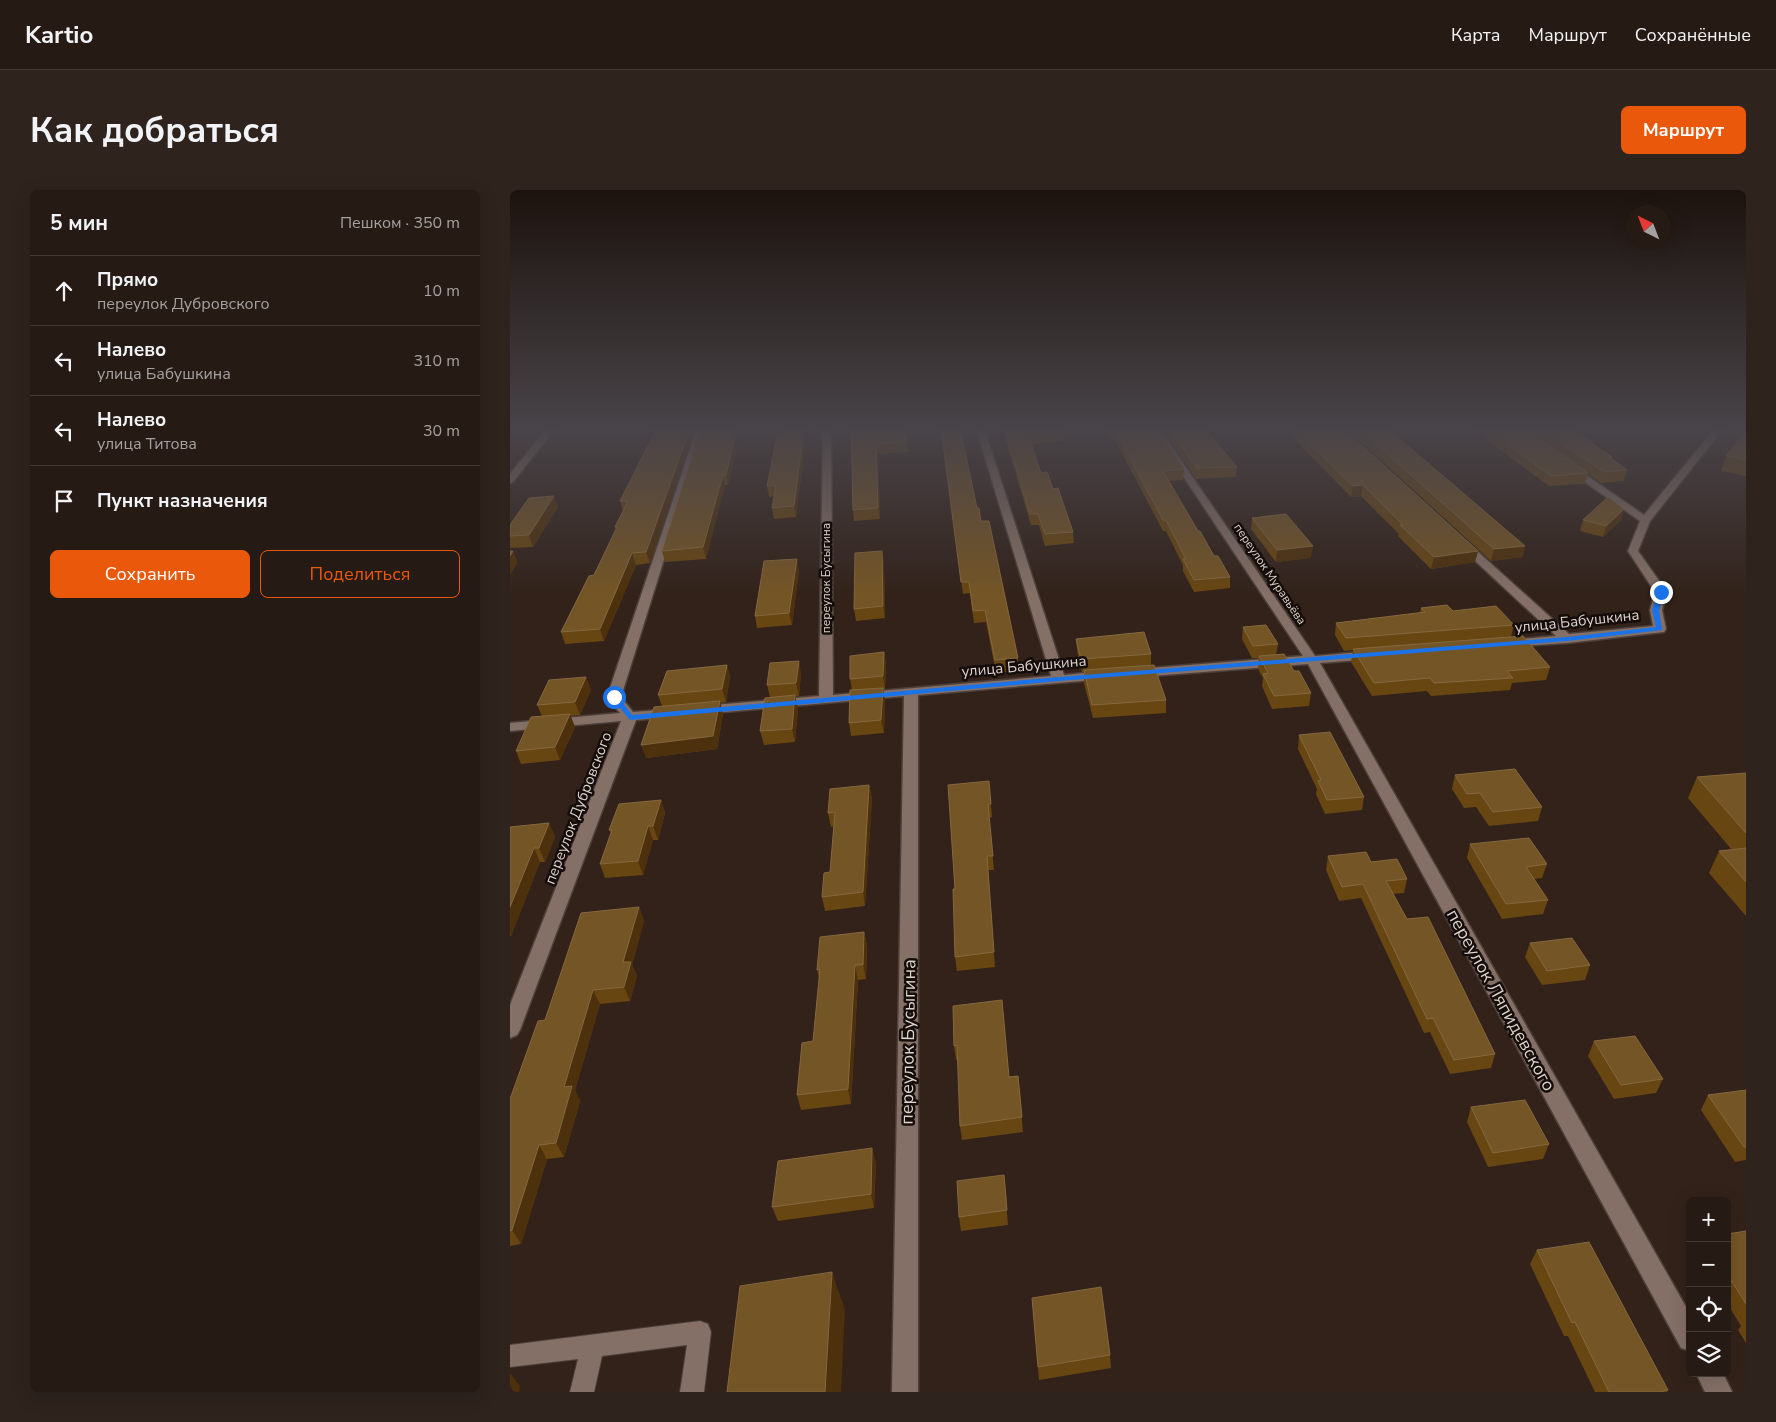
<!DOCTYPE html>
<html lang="ru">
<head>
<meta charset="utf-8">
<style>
  :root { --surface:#261a14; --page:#2e231d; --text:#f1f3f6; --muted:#a4a1a0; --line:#423834; --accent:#ea580c }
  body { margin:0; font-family:"Nunito Sans",sans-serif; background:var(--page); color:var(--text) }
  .controls { position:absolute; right:15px; bottom:15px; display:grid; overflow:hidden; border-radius:8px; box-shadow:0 5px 20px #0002 }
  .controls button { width:45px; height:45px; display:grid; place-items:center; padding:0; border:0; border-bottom:1px solid var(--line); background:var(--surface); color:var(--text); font:25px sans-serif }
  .compass { position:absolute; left:1116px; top:15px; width:45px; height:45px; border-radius:50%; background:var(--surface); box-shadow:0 5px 20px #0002; rotate:318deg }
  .stop { position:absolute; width:15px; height:15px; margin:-11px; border:4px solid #1a73e8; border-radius:50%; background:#fff }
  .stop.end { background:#1a73e8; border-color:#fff; box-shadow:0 1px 5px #0008 }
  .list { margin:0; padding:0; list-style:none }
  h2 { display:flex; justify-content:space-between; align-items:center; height:65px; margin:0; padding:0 20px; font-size:21px }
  h2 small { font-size:16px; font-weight:400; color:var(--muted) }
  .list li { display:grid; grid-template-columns:32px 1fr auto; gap:15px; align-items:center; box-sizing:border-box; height:70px; padding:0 20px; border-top:1px solid var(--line) }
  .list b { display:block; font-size:19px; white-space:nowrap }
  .list p { margin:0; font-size:16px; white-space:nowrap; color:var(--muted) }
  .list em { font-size:16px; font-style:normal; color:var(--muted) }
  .actions { display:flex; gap:10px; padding:15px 20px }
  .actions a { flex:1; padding:11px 0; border:1px solid var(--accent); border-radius:8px; text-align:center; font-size:18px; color:var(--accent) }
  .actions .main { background:var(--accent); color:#fff }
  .icon { flex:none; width:28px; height:28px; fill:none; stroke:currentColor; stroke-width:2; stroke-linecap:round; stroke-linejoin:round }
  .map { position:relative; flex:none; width:1236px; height:1202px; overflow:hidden; border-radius:8px }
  header { display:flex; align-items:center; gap:30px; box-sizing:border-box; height:70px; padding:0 25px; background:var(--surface); border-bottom:1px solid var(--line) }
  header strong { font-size:24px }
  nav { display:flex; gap:28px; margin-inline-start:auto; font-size:18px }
  .intro { display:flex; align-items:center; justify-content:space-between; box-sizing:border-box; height:120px; padding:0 30px }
  h1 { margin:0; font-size:35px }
  .button { padding:12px 22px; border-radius:8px; background:var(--accent); color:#fff; font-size:18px; font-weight:700 }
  main { display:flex; gap:30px; padding:0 30px }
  aside { flex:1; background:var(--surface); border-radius:8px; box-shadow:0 5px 20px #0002 }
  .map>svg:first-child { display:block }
</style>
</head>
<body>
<header>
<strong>Kartio</strong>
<nav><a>Карта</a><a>Маршрут</a><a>Сохранённые</a></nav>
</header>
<div class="intro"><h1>Как добраться</h1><a class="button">Маршрут</a></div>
<main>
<aside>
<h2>5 мин<small>Пешком · 350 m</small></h2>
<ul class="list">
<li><svg class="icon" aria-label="ahead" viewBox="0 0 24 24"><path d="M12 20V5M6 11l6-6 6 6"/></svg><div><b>Прямо</b><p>переулок Дубровского</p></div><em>10 m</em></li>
<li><svg class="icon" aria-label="left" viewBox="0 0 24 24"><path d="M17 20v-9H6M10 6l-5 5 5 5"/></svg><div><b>Налево</b><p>улица Бабушкина</p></div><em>310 m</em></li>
<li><svg class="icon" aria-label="left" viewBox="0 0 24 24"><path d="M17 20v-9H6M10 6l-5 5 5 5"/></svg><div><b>Налево</b><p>улица Титова</p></div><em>30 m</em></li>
<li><svg class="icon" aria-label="arrive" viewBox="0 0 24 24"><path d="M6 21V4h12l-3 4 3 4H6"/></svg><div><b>Пункт назначения</b></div></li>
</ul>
<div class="actions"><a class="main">Сохранить</a><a>Поделиться</a></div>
</aside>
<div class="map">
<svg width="1236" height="1202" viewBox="0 0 1236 1202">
  <rect width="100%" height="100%" fill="#32221a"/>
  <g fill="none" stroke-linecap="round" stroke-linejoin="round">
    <defs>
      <path id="lane" d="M190,1131L198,1134L201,1142L194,1202H170L177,1155L92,1166L84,1202H60L68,1169L0,1177V1155Z"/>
      <g id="street">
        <path d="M187,238H195L111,507L123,522L162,519L169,523L162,527L126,530L10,840L7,845L0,848V815L111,531L0,541V533L110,523L97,507Z"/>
        <path d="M313,238H321L323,505L541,486L466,238H474L554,485L595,481L601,485L595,489L408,505V1202H382L394,506L192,524L185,520L192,516L309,506Z"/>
        <path d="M641,238H649L805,466L862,461L868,465L862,469L810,473L1180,1124V1161L1171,1158L798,474L628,487L622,483L628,479L793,466Z"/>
        <path d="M1205,238H1214L1140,331L1128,361L1157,402L1152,420L1156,439L1154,442L1057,453L995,457L993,454L995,451L999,450L1046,446L948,355V351H956L1059,444L1143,436L1140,420L1145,402L1118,361L1130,331L1055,278L1063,276L1134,325Z"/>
        <path d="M1186,1183H1213L1222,1202H1195Z"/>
      </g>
      <path id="secondary" d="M37,238H46L3,292L0,293V284Z"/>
    </defs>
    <use href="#lane" stroke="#4c3f39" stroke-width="2"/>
    <use href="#street" stroke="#4c3f39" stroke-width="3"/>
    <use href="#secondary" stroke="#4c3f39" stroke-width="3"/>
    <use href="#lane" fill="#847067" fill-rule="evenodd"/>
    <use href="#street" fill="#847067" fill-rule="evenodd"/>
    <use href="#secondary" fill="#847067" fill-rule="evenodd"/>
  </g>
  <g fill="#684611">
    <path d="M143,238H185L140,373L126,375L94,451L55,454L51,442L84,385L106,340L105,337L113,321L110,311L143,245L142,241Z"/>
    <path d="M191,238H230L226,251L227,258L218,295H215L196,369L155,372L152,361Z"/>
    <path d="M274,238H301V240H297L286,327L264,329L262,318L264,306L259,307L257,296Z"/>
    <path d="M341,238H396L398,262L368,264L370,329L344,331L343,320Z"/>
    <path d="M431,238L467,318L471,331L508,468L509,481L486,483L476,432L464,433L460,403L453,404Z"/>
    <path d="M492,238H552L553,241V251L521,254L531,283L543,299L563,342L564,353L535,356L529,335H521Z"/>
    <path d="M597,238H647L674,279L673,290L659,291L688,341L704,366L720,387V398L684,402L673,381V375L656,341H653L605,250H602Z"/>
    <path d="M651,238H694L727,277L726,287L686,289Z"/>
    <path d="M781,238H833L968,361L965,372L921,379L888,346L889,344L851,306L841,307L784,249L785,242Z"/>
    <path d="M836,238H877L1013,367L981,371Z"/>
    <path d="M961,238H1013L1078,283L1075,294L1039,296Z"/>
    <path d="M1013,238H1061L1102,267V269L1117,280L1114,291L1091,293Z"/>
    <path d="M1236,241V286L1211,281L1216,266Z"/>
    <path d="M48,317L23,357L0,358V335Z"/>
    <path d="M1114,319L1111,330L1093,347L1070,341L1073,330Z"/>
    <path d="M742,328L801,368L766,372L741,339Z"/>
    <path d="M372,361L374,373L375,428L346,431L344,419Z"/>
    <path d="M289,380L282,435L247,438L245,426Z"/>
    <path d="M911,418L943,421L1004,435L1001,447L1040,477L1036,490L1002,493L1000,500L921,506L917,501L862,506L841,472L843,460L834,461L825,445L826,433L910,423Z"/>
    <path d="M733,437L768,454L766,465L784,481L801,503L799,516L762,519L752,496L753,488L748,479L749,468H742L732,449Z"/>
    <path d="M566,449L641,464V475L656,510V523L583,528L574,493V482H572L567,461Z"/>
    <path d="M374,462L376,475L375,499H373L375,511L374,543L341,546L339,533L342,500L340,489Z"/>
    <path d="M217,475L220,487L216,512L210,513L213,524L207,559L136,568L152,516L148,505Z"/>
    <path d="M291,483L289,506H285L288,518L285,552L254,555L250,541L260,507L257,495Z"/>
    <path d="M76,487L81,500L70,525L60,526L65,537L50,570L11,574L6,561L32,526L27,515Z"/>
    <path d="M789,545L854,607L852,620L815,624L806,604L807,599L788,559Z"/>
    <path d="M1236,583V726L1199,683L1209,661L1222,660L1178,608L1187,587Z"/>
    <path d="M945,585L1032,617L1028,631L979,636L966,617L954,618L942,599Z"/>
    <path d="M479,591L482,627L479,628L484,680H478L485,777L447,781L445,767V699Z"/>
    <path d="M359,595L362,609L355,716L315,721L312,707L320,682L324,636L321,637L318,623Z"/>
    <path d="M151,610L155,623L148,650H143L133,685L95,688L90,674L101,643L99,640Z"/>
    <path d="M39,633L45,647L35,672H30L1,746H0V637Z"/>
    <path d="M960,654L1037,674L1032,688L1024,689L1038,710L1033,724L992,729L957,668Z"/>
    <path d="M818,666L861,672L897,689L894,703L883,704L897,729L985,864L981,878L940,884L920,842L914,843L851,708L829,711L816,680Z"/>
    <path d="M129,717L134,731L122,775L127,786L120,811L90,814L65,900L70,911L54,967L37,969L11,1054L0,1056V909L35,830Z"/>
    <path d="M354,742L357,756L356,789L348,790L341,914L291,920L287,905L303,851L309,789L307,780Z"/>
    <path d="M1020,753L1080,775L1075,790L1032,795L1015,767Z"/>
    <path d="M443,816L499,887L508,886L513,942L452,950L450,936L448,870H446L444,856Z"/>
    <path d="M1084,851L1153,889L1146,903L1104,909L1078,866Z"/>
    <path d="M1236,900V970L1225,972L1191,920L1198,905Z"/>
    <path d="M961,917L1039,954L1033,969L978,977L957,932Z"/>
    <path d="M366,973L364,1018L268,1031L262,1017Z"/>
    <path d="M494,985L498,1035L451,1041L449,1027Z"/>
    <path d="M1236,1041V1153L1228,1140L1231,1136L1217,1113V1044Z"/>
    <path d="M1027,1060L1158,1200L1157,1202H1085L1058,1146H1054L1020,1074Z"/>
    <path d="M522,1108L600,1165L601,1178L529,1190Z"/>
  </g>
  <g fill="#4d310c">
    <path d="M180,238H185L140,373L136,362Z"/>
    <path d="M225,238H230L226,251L227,258L218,295L216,285L221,248Z"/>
    <path d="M294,238H297V240L286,327L284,316Z"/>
    <path d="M366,254L368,264L370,329L368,318Z"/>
    <path d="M213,285L215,295L196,369L193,357Z"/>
    <path d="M853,295L851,306L841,307L843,296Z"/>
    <path d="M44,306L48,317L23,357L19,345Z"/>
    <path d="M1114,319L1111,330L1093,347L1096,336Z"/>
    <path d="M803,356L801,368L766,372L767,360Z"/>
    <path d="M1015,356L1013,367L981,371L984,359Z"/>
    <path d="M3,361L8,372L0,385V366Z"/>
    <path d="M372,361L374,373L375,428L373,416Z"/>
    <path d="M968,361L965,372L921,379L924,367Z"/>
    <path d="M122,363L126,375L94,451L90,439Z"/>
    <path d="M287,369L289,380L282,435L279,423Z"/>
    <path d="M374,462L376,475L375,499L373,486Z"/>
    <path d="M289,471L291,483L289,506L286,493Z"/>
    <path d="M217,475L220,487L216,512L212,499Z"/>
    <path d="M76,487L81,500L70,525L65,512Z"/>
    <path d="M373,498L375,511L374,543L371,530Z"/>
    <path d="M285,505L288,518L285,552L282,539Z"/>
    <path d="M210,511L213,524L207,559L136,568L131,555Z"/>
    <path d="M60,524L65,537L50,570L45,557Z"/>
    <path d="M359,595L362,609L355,716L353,702Z"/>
    <path d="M151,610L155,623L148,650L143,636Z"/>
    <path d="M39,633L45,647L35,672L29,658Z"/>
    <path d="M138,636L143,650L133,685L128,671Z"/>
    <path d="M24,658L30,672L1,746L0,743V717Z"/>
    <path d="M129,717L134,731L122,775L127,786L120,811L114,797L113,772Z"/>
    <path d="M354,742L357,756L356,789L353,775Z"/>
    <path d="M345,775L348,790L341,914L338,899Z"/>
    <path d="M83,800L90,814L65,900L70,911L54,967L46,953L54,897Z"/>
    <path d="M29,955L37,969L11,1054L2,1040Z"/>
    <path d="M362,958L366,973L364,1018L361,1004Z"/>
    <path d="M494,985L496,999L498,1035L497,1020Z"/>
    <path d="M322,1082L335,1120L331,1202H315Z"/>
    <path d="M0,1183L10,1196L9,1202H0Z"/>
  </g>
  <g fill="#745525" stroke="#856840">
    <path d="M143,238H180L136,362L122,363L90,439L51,442L79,386L84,385L107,337H105L118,311H110L146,240L142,241Z"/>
    <path d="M191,238H225L221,248L225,247L216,285H213L193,357L152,361Z"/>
    <path d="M274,238H294L284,316L262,318L266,295L257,296L267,246H272Z"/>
    <path d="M341,238H395L397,252L366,254L368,318L343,320Z"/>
    <path d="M431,238H450L467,318H469L471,331H479L508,468L485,470L475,420L463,421L459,392H451Z"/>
    <path d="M494,238H552L553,241L518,244L531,283L537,282L543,299L548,298L563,342L535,344L528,324H520Z"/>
    <path d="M601,238H647L674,279L653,281L688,341H690L704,366H708L720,387L684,390L673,369H676L656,330H653L605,240H602Z"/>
    <path d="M658,238H694L727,277L687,278Z"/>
    <path d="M791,238H833L968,361L924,367L890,335H893L853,295L843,296L785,239L792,238Z"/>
    <path d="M848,238H877L1015,356L984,359Z"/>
    <path d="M976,238H1013L1078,283L1041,286Z"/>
    <path d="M1030,238H1061L1102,267H1099L1117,280L1094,282Z"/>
    <path d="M1236,241V270L1216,266Z"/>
    <path d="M44,306L19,345L0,346V335L19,308Z"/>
    <path d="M1098,307L1114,319L1096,336L1073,330Z"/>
    <path d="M776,324L803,356L767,360L742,328Z"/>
    <path d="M0,361H3L0,366Z"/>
    <path d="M372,361L373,416L344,419L345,363Z"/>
    <path d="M287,369L279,423L245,426L254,371Z"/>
    <path d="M937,415L943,421L986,416L1004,435L836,448L826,433L915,422L911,418Z"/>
    <path d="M756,435L768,454L743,456L733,437Z"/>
    <path d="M634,442L641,464L571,469L566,449Z"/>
    <path d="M1013,446L1040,477L997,481L1003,488L924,493L920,488L864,493L843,459Z"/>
    <path d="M374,462L373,486L340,489V466Z"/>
    <path d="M774,464L784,481H789L801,503L764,506L753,484L758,483L749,466Z"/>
    <path d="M289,471L286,493L257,495L260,473Z"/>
    <path d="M217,475L212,499L148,505L157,481Z"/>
    <path d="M644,475L656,510L582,515L574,480Z"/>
    <path d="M76,487L65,512L27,515L39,490Z"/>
    <path d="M373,498L371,530L339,533L340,500Z"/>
    <path d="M285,505L282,539L250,541L255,508Z"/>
    <path d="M210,511L203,546L131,555L144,517Z"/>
    <path d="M60,524L45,557L6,561L21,527Z"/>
    <path d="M820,542L854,607L817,610L808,591L811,590L789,545Z"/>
    <path d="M1005,579L1032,617L983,622L970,603L957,604L945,585Z"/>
    <path d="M1236,583V643L1187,587Z"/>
    <path d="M479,591L481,614H478L483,666H477L484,762L445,767L443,699H445L438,595Z"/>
    <path d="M359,595L353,702L312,707L314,683L320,682L325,622L318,623L320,599Z"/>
    <path d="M151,610L143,636H138L128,671L90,674L102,640H99L109,614Z"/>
    <path d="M39,633L29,658H24L0,717V637Z"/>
    <path d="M1019,648L1037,674L1016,677L1038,710L996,714L960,654Z"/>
    <path d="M1236,658V692L1209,661Z"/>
    <path d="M856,662L861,672L887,669L897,689L876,691L897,729L918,727L985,864L944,870L923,828L917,829L853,694L832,697L818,666Z"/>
    <path d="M129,717L113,772H121L114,797L83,800L54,897L62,896L46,953L29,955L2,1040L0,1041V909L28,831L35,830L71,723Z"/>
    <path d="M354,742L353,775H345L338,899L287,905L292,853L303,851L310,779L307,780L310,747Z"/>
    <path d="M1062,748L1080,775L1037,781L1020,753Z"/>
    <path d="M492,810L499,887L508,886L512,927L450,936L447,855L444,856L443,816Z"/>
    <path d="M1125,846L1153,889L1111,895L1084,851Z"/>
    <path d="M1236,900V957H1234L1198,905Z"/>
    <path d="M1015,910L1039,954L983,963L961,917Z"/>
    <path d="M362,958L361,1004L262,1017L268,971Z"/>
    <path d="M494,985L497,1020L449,1027L447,991Z"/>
    <path d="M1236,1041V1114L1217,1084V1044Z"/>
    <path d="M1079,1052L1158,1200L1149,1202H1099L1065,1132L1062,1133L1027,1060Z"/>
    <path d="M322,1082L315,1202H217L230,1096Z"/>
    <path d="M591,1097L600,1165L528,1177L522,1108Z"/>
  </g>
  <linearGradient id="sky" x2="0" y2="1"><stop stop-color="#1c130e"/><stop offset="0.59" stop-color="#494449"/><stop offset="1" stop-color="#494449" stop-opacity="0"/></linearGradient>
  <rect width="1236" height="406" fill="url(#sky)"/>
  <path fill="#1a73e8" d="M1151,400L1154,402L1149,420L1152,440L1057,451L549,491L120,530L101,507L107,505L122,525L549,487L1057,447L1146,437L1142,420L1148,402Z"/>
  <g text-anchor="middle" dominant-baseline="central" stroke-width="5" stroke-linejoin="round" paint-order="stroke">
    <g font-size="12" fill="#ddd2cd" stroke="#150d0a">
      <text transform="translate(760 384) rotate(56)">переулок Муравьёва</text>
      <text transform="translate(316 388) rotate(-90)">переулок Бусыгина</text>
    </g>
    <g font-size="15" fill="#ddd2cd" stroke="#150d0a">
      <text transform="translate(1067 431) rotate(-6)">улица Бабушкина</text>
      <text transform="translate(514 476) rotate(-5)">улица Бабушкина</text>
      <text transform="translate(68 618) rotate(-69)">переулок Дубровского</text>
    </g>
    <g font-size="18" fill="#ddd2cd" stroke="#150d0a">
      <text transform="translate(991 810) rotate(61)">переулок Ляпидевского</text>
      <text transform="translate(398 852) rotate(-89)">переулок Бусыгина</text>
    </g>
  </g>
</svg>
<div class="controls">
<button>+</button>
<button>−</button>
<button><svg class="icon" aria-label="locate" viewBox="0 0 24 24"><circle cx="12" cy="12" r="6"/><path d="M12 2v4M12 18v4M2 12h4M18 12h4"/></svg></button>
<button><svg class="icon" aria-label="layers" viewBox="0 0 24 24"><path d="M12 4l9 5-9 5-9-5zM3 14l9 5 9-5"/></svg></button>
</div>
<svg class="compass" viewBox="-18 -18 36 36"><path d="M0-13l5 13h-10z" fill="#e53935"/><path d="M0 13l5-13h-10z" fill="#a4a1a0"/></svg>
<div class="stop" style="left:104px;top:507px"></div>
<div class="stop end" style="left:1151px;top:402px"></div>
</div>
</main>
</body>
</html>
